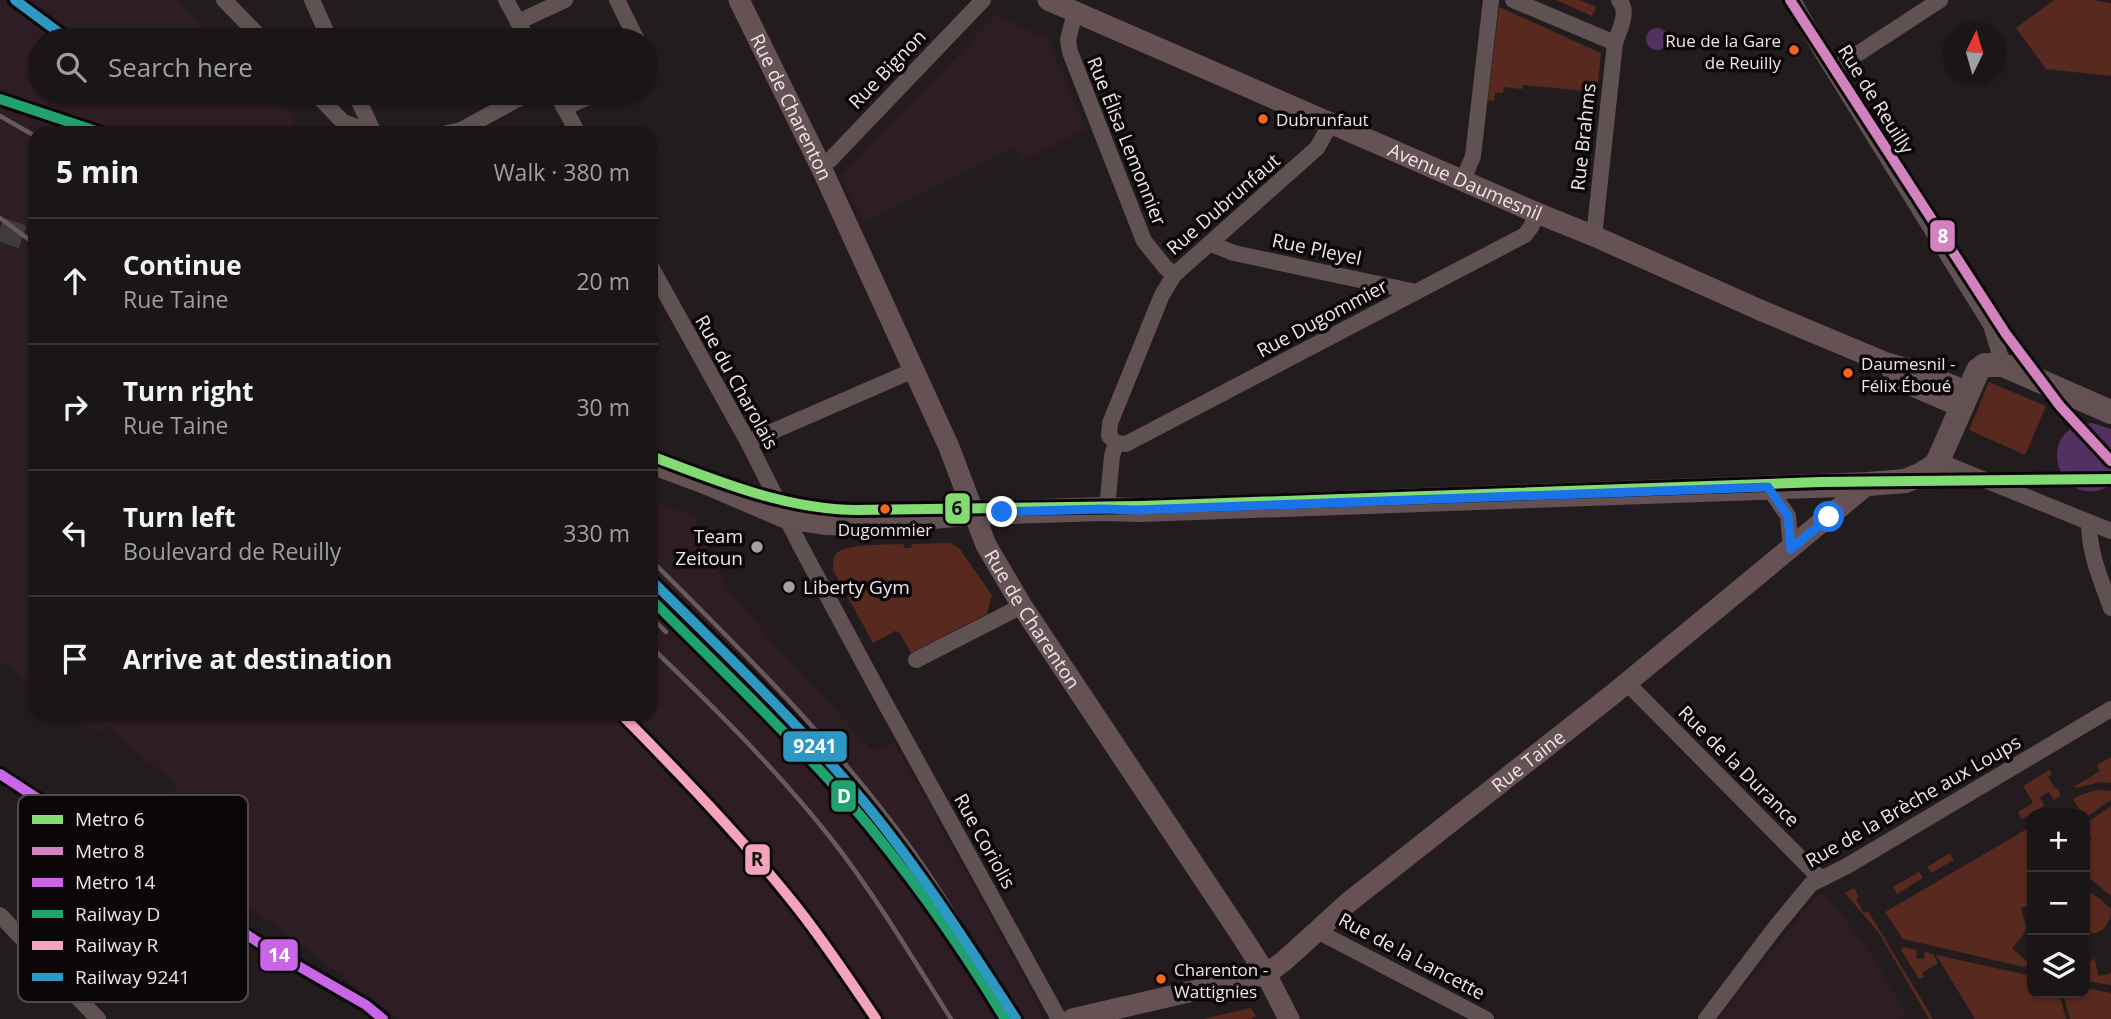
<!DOCTYPE html>
<html lang="en">
<head>
<meta charset="utf-8">
<style>
  :root { --surface:#1a1517; --page:#231e20; --text:#f1f3f6; --muted:#9f9fa1; --line:#383436 }
  body { margin:0; font-family:"Open Sans",sans-serif; background:var(--page); color:var(--text) }
  .controls { position:absolute; right:21px; bottom:21px; display:grid; overflow:hidden; border-radius:14px; box-shadow:0 2px 5px #0004 }
  .controls button { width:63px; height:63px; display:grid; place-items:center; padding:0; border:0; border-bottom:2px solid var(--line); background:var(--surface); color:var(--text); font:35px sans-serif }
  .compass { position:absolute; left:1943px; top:21px; width:63px; height:63px; border-radius:50%; background:var(--surface); box-shadow:0 2px 5px #0004; rotate:5deg }
  .stop { position:absolute; width:21px; height:21px; margin:-16px; border:5px solid #1a73e8; border-radius:50%; background:#fff }
  .stop.end { background:#1a73e8; border-color:#fff; box-shadow:0 2px 7px #0008 }
  .list { margin:0; padding:0; list-style:none }
  h2 { display:flex; justify-content:space-between; align-items:center; height:91px; margin:0; padding:0 28px; font-size:30px }
  h2 small { font-size:23px; font-weight:400; color:var(--muted) }
  .list li { display:grid; grid-template-columns:46px 1fr auto; gap:21px; align-items:center; box-sizing:border-box; height:126px; padding:0 28px; border-top:2px solid var(--line) }
  .list b { display:block; font-size:26px; white-space:nowrap }
  .list p { margin:0; font-size:23px; white-space:nowrap; color:var(--muted) }
  .list em { font-size:23px; font-style:normal; color:var(--muted) }
  .icon { flex:none; width:38px; height:38px; fill:none; stroke:currentColor; stroke-width:2; stroke-linecap:round; stroke-linejoin:round }
  .map { position:relative; flex:none; width:2111px; height:1019px; overflow:hidden }
  .search { position:absolute; background:var(--surface); box-shadow:0 2px 5px #0004; left:28px; top:28px; width:630px; height:77px; display:flex; align-items:center; gap:18px; box-sizing:border-box; padding:0 24px; border-radius:38px; color:var(--muted); font-size:26px }
  .panel { position:absolute; background:var(--surface); box-shadow:0 2px 5px #0004; left:28px; top:126px; width:630px; height:595px; border-radius:21px }
  .map>svg:first-child { display:block }
</style>
</head>
<body>
<div class="map">
<svg width="2111" height="1019" viewBox="0 0 2111 1019">
  <rect width="100%" height="100%" fill="#231c1f"/>
  <g fill="#2e1d24">
    <path d="M0,0H177L214,40H40V93H264L296,115L293,118L294,133H35V687L0,661Z"/>
    <path d="M996,15L1047,38L1086,129L1022,162L1015,147L863,223L841,177Z"/>
    <path d="M651,500L698,517L697,527L726,589L802,675L873,750L895,743L1035,998L1034,1001L1043,1019H398L234,895L243,882L155,816L177,785L105,726L96,732L71,714H651Z"/>
    <path d="M1823,892L1864,943L1905,1011L1900,1019H1718L1815,897Z"/>
  </g>
  <g fill="#58291f">
    <path d="M1556,0H1580L1596,7L1592,16Z"/>
    <path d="M2054,0H2093L2111,3V76L2046,69L2016,28Z"/>
    <path d="M1499,7L1601,53L1597,92L1523,85L1522,89L1504,87L1503,93H1495L1494,101L1488,100Z"/>
    <path d="M1989,382L2046,406L2025,455L1969,430Z"/>
    <path d="M950,543L959,548L992,595L987,614L911,653L900,633L895,631L873,643L833,570C833,565 833,558 836,554C845,543 889,545 904,544V548H911L912,544Z"/>
    <path d="M2111,757V783L2100,782L2076,788L2075,786L2100,771L2097,765Z"/>
    <path d="M2049,770L2052,774L2048,777L2056,789L2059,788L2060,796L2054,800L2049,792L2040,797L2044,806L2022,819L2018,812L2033,803L2023,786Z"/>
    <path d="M2097,790L2111,791V800L2085,818V814H2082L2073,799L2083,794Z"/>
    <path d="M2111,806V896L2092,880L2085,879V845L2092,840L2085,829V824Z"/>
    <path d="M2032,826V904L2021,908C2028,933 2029,929 2012,948L2026,961L2032,954V965L2024,967L1903,939L1885,912Z"/>
    <path d="M1950,853L1954,860L1931,873L1927,867Z"/>
    <path d="M1919,872L1923,878L1897,894L1893,887Z"/>
    <path d="M1854,888L1859,897L1856,899L1864,913L1868,911L1933,1019H1929L1879,933L1845,893Z"/>
    <path d="M2090,893L2100,899L2111,909C2111,925 2101,936 2085,933V900Z"/>
    <path d="M1903,947L1917,950L1916,958L1924,959L1925,952L1933,954L1938,963L1922,973L1924,977L1919,979L1901,950Z"/>
    <path d="M1936,955L2032,976V993H2059L2066,1019H1975Z"/>
    <path d="M2094,958L2099,976L2111,973V985L2085,981V967Z"/>
    <path d="M2085,988L2111,993V1019H2070L2063,993H2085Z"/>
    <path d="M1251,1008L1256,1016L1251,1019H1203Z"/>
  </g>
  <g fill="#52305f">
    <circle cx="1657" cy="39" r="11"/>
    <path d="M2092,423L2111,429V485C2058,516 2031,425 2092,423Z"/>
  </g>
  <g fill="none" stroke-linecap="round" stroke-linejoin="round">
    <path stroke="#413a3d" stroke-width="24" stroke-dasharray="24 12" stroke-linecap="butt" d="M0,229L35,241"/>
    <g stroke="#605153" stroke-width="16">
      <path d="M224,0L263,40"/>
      <path d="M312,0L330,40"/>
      <path d="M506,0L528,40"/>
      <path d="M617,0L637,40"/>
      <path d="M1513,0L1615,43C1619,30 1630,11 1619,0"/>
      <path d="M1793,0L1823,54L1991,325L2003,365"/>
      <path d="M1075,12L1068,40L1070,52L1144,241L1165,267L1174,275"/>
      <path d="M518,22L565,0"/>
      <path d="M1833,70L1940,0"/>
      <path d="M315,93L343,122L373,133"/>
      <path d="M355,93L374,133"/>
      <path d="M556,93L578,133"/>
      <path d="M564,108L597,93"/>
      <path d="M1331,123L1317,148L1174,275L1162,295L1110,423L1109,436L1116,443L1126,444L1525,235L1531,227L1537,213"/>
      <path d="M447,133L461,130L529,93"/>
      <path d="M820,165L830,160L983,0"/>
      <path d="M1463,180L1473,156L1491,0"/>
      <path d="M1594,236L1615,43"/>
      <path d="M1211,244L1234,253L1416,292"/>
      <path d="M651,267L748,442L801,547L874,683L1059,1019"/>
      <path d="M748,442L914,370"/>
      <path d="M1938,461L2111,531"/>
      <path d="M1768,487L1788,516L1791,549"/>
      <path d="M1108,498L1112,456L1116,443"/>
      <path d="M2089,523C2089,553 2101,580 2111,608"/>
      <path d="M916,660L1022,606"/>
      <path d="M1627,683L1821,879"/>
      <path d="M0,915L98,1019"/>
      <path d="M1317,931L1486,1019"/>
      <path d="M1706,1019L1774,929L1811,884L1847,866L2111,709"/>
    </g>
    <g stroke="#665255" stroke-width="21">
      <path id="s1" d="M739,0L820,165L949,447L986,545L1022,606L1243,938L1266,974L1289,1019"/>
      <path id="s2" d="M1048,0L1537,213L1594,236L1760,310L1884,362L1919,372L1968,392"/>
      <path d="M1891,369L1906,383L1962,407"/>
      <path id="s3" d="M1072,1019L1266,974L1284,961L1349,902L1612,695L1868,484"/>
    </g>
    <path stroke="#645154" stroke-width="24" d="M651,462L705,482L787,517L825,523L858,524L975,513L1103,509L1141,510L1868,484L1905,481L1920,475L1934,466L1938,461L1978,370L1985,365H2003L2111,412"/>
    <g stroke="#665b5c" stroke-width="4.5">
      <path d="M0,116L35,136"/>
      <path d="M0,218L35,244"/>
      <path d="M651,560C769,678 890,796 971,943C985,968 999,993 1009,1019"/>
      <path d="M651,586L734,682"/>
      <path d="M651,617L666,632"/>
      <path d="M651,647C715,708 778,771 833,841C877,898 913,959 951,1019"/>
    </g>
    <defs>
      <g id="rail-1">
        <path d="M0,99L102,133"/>
        <path d="M651,599C718,666 786,731 849,802C907,870 959,943 1005,1019"/>
      </g>
      <path id="rail-2" d="M621,714C680,774 739,835 792,901C822,938 849,979 876,1019"/>
      <g id="rail-3">
        <path d="M15,0L69,40"/>
        <path d="M651,580C724,652 798,723 864,802C920,870 968,945 1016,1019"/>
      </g>
    </defs>
    <use href="#rail-1" stroke="#0b0608" stroke-width="16"/>
    <use href="#rail-2" stroke="#0b0608" stroke-width="16"/>
    <use href="#rail-3" stroke="#0b0608" stroke-width="16"/>
    <use href="#rail-1" stroke="#20a16e" stroke-width="10"/>
    <use href="#rail-2" stroke="#f3a4ba" stroke-width="10"/>
    <use href="#rail-3" stroke="#2d99c2" stroke-width="10"/>
    <defs>
      <path id="metro-1" d="M651,456C718,481 783,509 856,510L1141,506L1821,482L2111,479"/>
      <path id="metro-2" d="M1790,0L2006,334L2060,406L2111,461"/>
      <path id="metro-3" d="M0,774L267,948L366,1005L383,1019"/>
    </defs>
    <use href="#metro-1" stroke="#0b0608" stroke-width="16"/>
    <use href="#metro-2" stroke="#0b0608" stroke-width="16"/>
    <use href="#metro-3" stroke="#0b0608" stroke-width="16"/>
    <use href="#metro-1" stroke="#82dc73" stroke-width="10"/>
    <use href="#metro-2" stroke="#d282be" stroke-width="10"/>
    <use href="#metro-3" stroke="#c966e6" stroke-width="10"/>
  </g>
  <g fill="none" stroke-linecap="round" stroke-linejoin="round">
    <path stroke="#1a73e8" stroke-width="9" d="M1002,512L1103,509L1136,510L1768,487L1788,516L1791,549L1829,517"/>
  </g>
  <g fill="#f26522" stroke="#0b0608" stroke-width="2.5">
    <circle cx="1794" cy="50" r="6"/>
    <circle cx="1263" cy="119" r="6"/>
    <circle cx="1848" cy="373" r="6"/>
    <circle cx="885" cy="509" r="6"/>
    <circle cx="1161" cy="979" r="6"/>
  </g>
  <g fill="#a69ea1" stroke="#0b0608" stroke-width="2.5">
    <circle cx="757" cy="547" r="7"/>
    <circle cx="789" cy="587" r="7"/>
  </g>
  <g text-anchor="middle" dominant-baseline="central" stroke-width="7" stroke-linejoin="round" paint-order="stroke">
    <g font-size="17" fill="#ede4e7" stroke="#0b0608" text-anchor="start">
      <text x="1781" y="40" text-anchor="end">Rue de la Gare<tspan x="1781" dy="22">de Reuilly</tspan></text>
      <text x="1276" y="119">Dubrunfaut</text>
      <text x="1861" y="363">Daumesnil -<tspan x="1861" dy="22">Félix Éboué</tspan></text>
      <text x="885" y="529" text-anchor="middle">Dugommier</text>
      <text x="1174" y="969">Charenton -<tspan x="1174" dy="22">Wattignies</tspan></text>
    </g>
    <g font-size="19" fill="#ede4e7" stroke="#0b0608">
      <text transform="translate(887 69) rotate(-46)">Rue Bignon</text>
      <text transform="translate(1876 99) rotate(58)">Rue de Reuilly</text>
      <text stroke="none"><textPath href="#s1" startOffset="119">Rue de Charenton</textPath></text>
      <text transform="translate(1583 137) rotate(-84)">Rue Brahms</text>
      <text transform="translate(1127 141) rotate(68)">Rue Élisa Lemonnier</text>
      <text stroke="none"><textPath href="#s2" startOffset="455">Avenue Daumesnil</textPath></text>
      <text transform="translate(1223 204) rotate(-41)">Rue Dubrunfaut</text>
      <text transform="translate(1317 249) rotate(12)">Rue Pleyel</text>
      <text transform="translate(1322 318) rotate(-28)">Rue Dugommier</text>
      <text transform="translate(737 382) rotate(61)">Rue du Charolais</text>
      <text stroke="none"><textPath href="#s1" startOffset="686">Rue de Charenton</textPath></text>
      <text stroke="none"><textPath href="#s3" startOffset="537">Rue Taine</textPath></text>
      <text transform="translate(1739 766) rotate(45)">Rue de la Durance</text>
      <text transform="translate(1913 801) rotate(-30)">Rue de la Brèche aux Loups</text>
      <text transform="translate(985 841) rotate(61)">Rue Coriolis</text>
      <text transform="translate(1412 956) rotate(28)">Rue de la Lancette</text>
    </g>
    <g font-size="19" fill="#ede4e7" stroke="#0b0608" text-anchor="end">
      <text x="743" y="536">Team<tspan x="743" dy="22">Zeitoun</tspan></text>
      <text x="803" y="587" text-anchor="start">Liberty Gym</text>
    </g>
  </g>
  <rect x="18" y="795" width="230" height="207" rx="10" fill="#0b0608" stroke="#4f494b" stroke-width="2"/>
  <rect x="32" y="815" width="31" height="9" fill="#82dc73"/>
  <rect x="32" y="847" width="31" height="8" fill="#d282be"/>
  <rect x="32" y="878" width="31" height="9" fill="#c966e6"/>
  <rect x="32" y="910" width="31" height="8" fill="#20a16e"/>
  <rect x="32" y="941" width="31" height="9" fill="#f3a4ba"/>
  <rect x="32" y="973" width="31" height="8" fill="#2d99c2"/>
  <g font-size="19" fill="#ede4e7">
    <text x="75" y="826">Metro 6</text>
    <text x="75" y="858">Metro 8</text>
    <text x="75" y="889">Metro 14</text>
    <text x="75" y="921">Railway D</text>
    <text x="75" y="952">Railway R</text>
    <text x="75" y="984">Railway 9241</text>
  </g>
  <g stroke="#0b0608" stroke-width="2.5">
    <rect x="1929" y="219" width="27" height="34" rx="7" fill="#d282be"/>
    <rect x="944" y="492" width="27" height="33" rx="7" fill="#82dc73"/>
    <rect x="782" y="730" width="66" height="33" rx="7" fill="#2d99c2"/>
    <rect x="830" y="779" width="27" height="34" rx="7" fill="#20a16e"/>
    <rect x="744" y="843" width="27" height="33" rx="7" fill="#f3a4ba"/>
    <rect x="259" y="938" width="40" height="34" rx="7" fill="#c966e6"/>
  </g>
  <g font-size="19" text-anchor="middle" font-weight="bold" fill="#fff">
    <text x="1943" y="243">8</text>
    <text x="815" y="753">9241</text>
    <text x="844" y="803">D</text>
    <text x="279" y="962">14</text>
  </g>
  <g font-size="19" text-anchor="middle" font-weight="bold" fill="#111">
    <text x="957" y="515">6</text>
    <text x="757" y="866">R</text>
  </g>
</svg>
<div class="controls">
<button>+</button>
<button>−</button>
<button><svg class="icon" aria-label="layers" viewBox="0 0 24 24"><path d="M12 4l9 5-9 5-9-5zM3 14l9 5 9-5"/></svg></button>
</div>
<svg class="compass" viewBox="-18 -18 36 36"><path d="M0-13l5 13h-10z" fill="#e53935"/><path d="M0 13l5-13h-10z" fill="#9f9fa1"/></svg>
<div class="stop" style="left:1829px;top:517px"></div>
<div class="stop end" style="left:1002px;top:512px"></div>
<div class="search"><svg class="icon" aria-label="search" viewBox="0 0 24 24"><circle cx="10" cy="10" r="6"/><path d="M15 15l6 6"/></svg>Search here</div>
<section class="panel">
<h2>5 min<small>Walk · 380 m</small></h2>
<ul class="list">
<li><svg class="icon" aria-label="ahead" viewBox="0 0 24 24"><path d="M12 20V5M6 11l6-6 6 6"/></svg><div><b>Continue</b><p>Rue Taine</p></div><em>20 m</em></li>
<li><svg class="icon" aria-label="right" viewBox="0 0 24 24"><path d="M7 20v-9h11M14 6l5 5-5 5"/></svg><div><b>Turn right</b><p>Rue Taine</p></div><em>30 m</em></li>
<li><svg class="icon" aria-label="left" viewBox="0 0 24 24"><path d="M17 20v-9H6M10 6l-5 5 5 5"/></svg><div><b>Turn left</b><p>Boulevard de Reuilly</p></div><em>330 m</em></li>
<li><svg class="icon" aria-label="arrive" viewBox="0 0 24 24"><path d="M6 21V4h12l-3 4 3 4H6"/></svg><div><b>Arrive at destination</b></div></li>
</ul>
</section>
</div>
</body>
</html>
